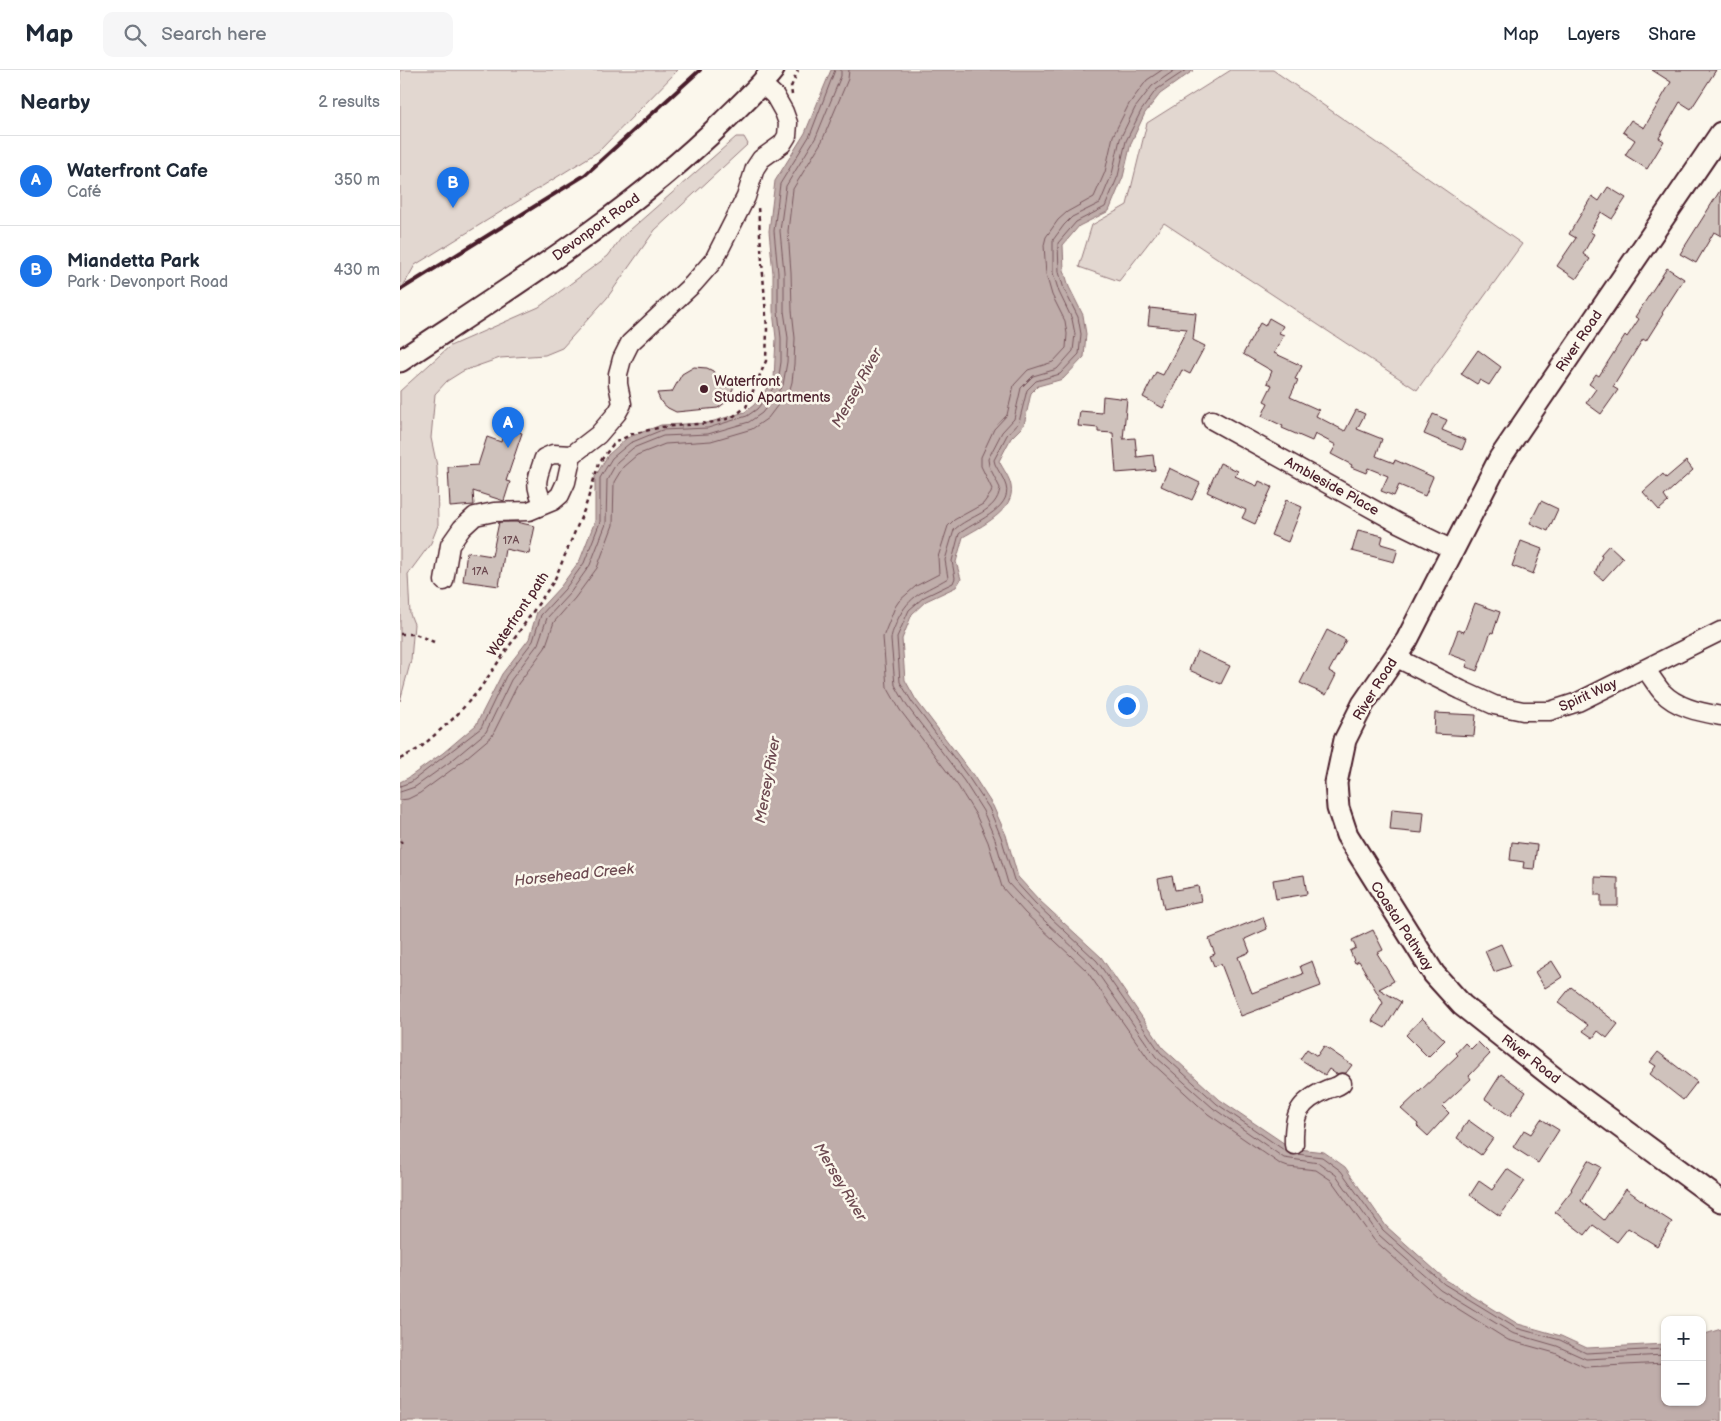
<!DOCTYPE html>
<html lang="en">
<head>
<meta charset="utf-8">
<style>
  :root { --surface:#fff; --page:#f6f6f7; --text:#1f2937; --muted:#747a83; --line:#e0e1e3; --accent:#1a73e8 }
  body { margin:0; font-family:"Balsamiq Sans",sans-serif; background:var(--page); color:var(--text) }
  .controls { position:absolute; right:15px; bottom:15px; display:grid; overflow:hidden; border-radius:10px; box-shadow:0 1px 4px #0004 }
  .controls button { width:45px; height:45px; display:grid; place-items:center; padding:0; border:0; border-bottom:1px solid var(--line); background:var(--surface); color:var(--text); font:25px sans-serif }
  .you { position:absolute; left:726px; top:635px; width:18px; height:18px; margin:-12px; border:4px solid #fff; border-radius:50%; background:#1a73e8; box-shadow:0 0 0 8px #1a73e833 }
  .badge { display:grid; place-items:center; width:32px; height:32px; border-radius:50%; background:var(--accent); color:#fff; font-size:16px; font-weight:700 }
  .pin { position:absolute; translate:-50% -41px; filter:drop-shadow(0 1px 2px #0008) }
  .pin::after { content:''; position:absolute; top:26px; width:18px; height:15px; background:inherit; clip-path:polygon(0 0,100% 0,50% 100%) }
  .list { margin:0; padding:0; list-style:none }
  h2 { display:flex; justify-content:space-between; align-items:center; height:65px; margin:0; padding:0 20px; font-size:21px }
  h2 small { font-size:16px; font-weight:400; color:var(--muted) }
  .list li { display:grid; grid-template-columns:32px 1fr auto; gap:15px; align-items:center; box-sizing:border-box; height:90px; padding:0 20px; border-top:1px solid var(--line) }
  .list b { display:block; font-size:19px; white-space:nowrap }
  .list p { margin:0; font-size:16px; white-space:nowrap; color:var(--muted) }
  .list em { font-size:16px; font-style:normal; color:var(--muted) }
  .icon { flex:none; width:28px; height:28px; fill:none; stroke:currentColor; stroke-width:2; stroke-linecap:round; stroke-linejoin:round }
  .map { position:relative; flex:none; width:1321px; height:1351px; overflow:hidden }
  header { display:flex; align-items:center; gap:30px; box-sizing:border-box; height:70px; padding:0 25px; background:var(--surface); border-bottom:1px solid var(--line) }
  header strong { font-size:24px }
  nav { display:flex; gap:28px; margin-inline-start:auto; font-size:18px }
  .search { width:350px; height:45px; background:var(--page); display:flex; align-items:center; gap:12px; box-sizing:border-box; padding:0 18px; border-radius:10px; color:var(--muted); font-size:19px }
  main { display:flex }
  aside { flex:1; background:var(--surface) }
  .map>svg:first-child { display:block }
</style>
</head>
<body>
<header>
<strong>Map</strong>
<div class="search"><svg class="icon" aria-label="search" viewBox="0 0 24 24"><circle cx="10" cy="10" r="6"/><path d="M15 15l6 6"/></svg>Search here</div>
<nav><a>Map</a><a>Layers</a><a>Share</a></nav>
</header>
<main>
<aside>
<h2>Nearby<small>2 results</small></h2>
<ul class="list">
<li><span class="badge">A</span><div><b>Waterfront Cafe</b><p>Café</p></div><em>350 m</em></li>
<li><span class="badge">B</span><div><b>Miandetta Park</b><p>Park · Devonport Road</p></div><em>430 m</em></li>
</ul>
</aside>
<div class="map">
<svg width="1321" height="1351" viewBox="0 0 1321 1351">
  <rect width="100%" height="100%" fill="#fbf7ec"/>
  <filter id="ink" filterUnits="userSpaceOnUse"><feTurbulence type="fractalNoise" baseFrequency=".02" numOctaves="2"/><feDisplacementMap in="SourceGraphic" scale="10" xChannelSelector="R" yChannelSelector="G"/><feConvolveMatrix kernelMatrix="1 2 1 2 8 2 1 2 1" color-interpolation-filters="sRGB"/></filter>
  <g filter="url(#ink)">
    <g fill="#e2d7d0" stroke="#967b7e">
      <path d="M0,0H278L199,81L15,195L0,222Z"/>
      <path d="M831,0H873L1122,174L1017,320L764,153L719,211L679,197L692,155L727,135L747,53Z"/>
      <path d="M336,67H344L348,74L255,160L207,228L162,278L145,285L100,288L63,301L47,311L35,324L31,368L37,396L38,455L31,473L8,504L10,544L14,554L11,590L0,631V321L50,276L139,237L208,186L222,167Z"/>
    </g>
    <path fill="#bfadaa" stroke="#907477" d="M431,0H794L760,24L745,43L731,73L723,107L709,141L679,156L663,175L664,200L669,217L683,245L686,264L684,287L663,309L638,316L631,323L624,355L611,368L599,391C603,399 610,408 611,416C616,440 580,457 563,467L556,492L561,509L556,517L526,531L512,544L502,569L505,610L516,630L573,705L593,736L606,765L618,807L639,830L701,887L763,978L820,1030L891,1078L924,1082L945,1097L986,1156L1046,1210L1118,1254L1161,1266L1187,1278L1265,1274V1332H1302V1265L1321,1259V1351H0V712L8,708L43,683L76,655L102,604L129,569L137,542L161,516L180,490L195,451V407L208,385L227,368L261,355L307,353L345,342L354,335L374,309L376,268L373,241V203L369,161L375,111L405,63Z"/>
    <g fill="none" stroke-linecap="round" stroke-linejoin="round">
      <g stroke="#79585e" stroke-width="1">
        <path d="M762,0L747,10L729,34L713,66L705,102L694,127L667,142L658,150L646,167L644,175L646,204L652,225L665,251L667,264L666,278L653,292L628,300L614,315L607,345L594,359L581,387V396L592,419L591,423L583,434L554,450L548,456L538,487L539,504L516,516L499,531L495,537L483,567L487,617L500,640L558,716L576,745L588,772L602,817L625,843L686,900L750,991L808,1044L880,1094L888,1097L916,1100L931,1110L974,1170L1036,1225L1108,1270L1155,1283L1185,1297L1265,1293"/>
        <path d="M775,0L752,16L735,38L720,69L712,104L700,133L672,147L664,155L653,170V203L659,222L672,249L675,264L673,281L657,299L633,306L621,318L614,349L602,362L588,389L589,396L600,418C597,443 569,445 554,460L545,490L548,508C525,522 510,523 497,551C495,557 491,563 491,570L495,615L507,636L564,711L583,741L595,769L608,813L631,838L692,895L756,987L813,1038L884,1088L919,1093L936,1105L979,1165L1040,1219L1112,1263L1157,1276L1186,1289L1265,1285"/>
        <path d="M786,0L756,20L741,41L726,71L718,106L705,137L676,152L658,173L659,202L664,219L678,247L681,264L679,284L660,304L636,311L627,320L619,352L607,365L594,390L595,394C598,401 604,408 606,416C613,439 571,453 559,464L552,491L555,508L553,513L524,527L509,540L497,567L500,612L512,632L569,708L589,738L601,767L614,810L635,833L697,891L760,982L817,1034L887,1082"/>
        <path d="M0,716L11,712L81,658L106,606L133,571L141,545L165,519L184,493L200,452V408L212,388L230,373L262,360L308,358L347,346L357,339L378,312L381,292V268L378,241V203L374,161L380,114L410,65L435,0"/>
        <path d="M0,722L15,717L50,692L86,662L111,610L138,574L147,548L170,523L190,495L206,454L207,410L217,392L233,378L263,366L308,364L349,352L362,343L383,315L387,292L388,268L384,241V202L380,161L386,116L416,67L441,6V0"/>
        <path d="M0,730L8,729L20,723L54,698L92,666L118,614L145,578L154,552L175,528L197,498L213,455L214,412L223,397L237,385L265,374L311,371L352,359L368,348L390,319L392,312L394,294L395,268L392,240L391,202L388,161L393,119L422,71L448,9L449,0"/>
        <path d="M897,1084L922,1087L941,1101L983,1160L1044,1214L1116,1258L1160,1270L1186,1283L1265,1279"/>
      </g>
    </g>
    <g fill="#cfc2bc" stroke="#4a1f2b">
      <path d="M1252,0H1316L1291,39L1280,32L1259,68L1264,71L1247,99L1225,85L1235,70L1223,62L1231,50L1244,58L1271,12Z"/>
      <path d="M1208,117L1226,128L1212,149L1201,142L1190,162L1194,164L1183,184L1190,189L1176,209L1157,196L1176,168L1169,164L1192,126L1199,131Z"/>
      <path d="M1321,119V166L1314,162L1296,193L1280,184Z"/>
      <path d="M1267,198L1284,209L1262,243L1263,244L1246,271L1243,269L1213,317L1218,320L1201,344L1186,333L1196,319L1189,314L1196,304L1199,306L1225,265L1227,267L1239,249L1235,247Z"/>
      <path d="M750,238L796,243L793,270L805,276L790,304L782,300L763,338L743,327L756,302L763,305L787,259L748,255Z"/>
      <path d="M869,248L883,256L879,263L884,265L874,283L902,296L895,309L898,310L890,327L919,340L916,346L945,361L956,340L965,344L957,359L982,369L976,386L994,393L995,390L1033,407L1025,426L999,415L994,426L981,421L988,406L968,398L966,403L951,397L952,395L931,384L936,375L915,364L912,371L882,358L883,356L862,346L868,333L864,331L872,315L867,313L872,301L843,284L860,253L865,256Z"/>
      <path d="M1078,280L1101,297L1089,315L1080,310L1077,314L1061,304Z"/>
      <path d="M294,297L307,298L313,301L323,317L334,315L330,329L318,338L276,342L268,338L261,332L257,323L272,322L282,304Z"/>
      <path d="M703,326L727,329L723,369L735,368L737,387L753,385L755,400L716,403L713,363L698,362V358L678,356L680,341L702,343Z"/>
      <path d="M1033,344L1047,350L1042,360L1066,370L1062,380L1024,364Z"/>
      <path d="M105,358L122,363L106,411L110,412L104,431L73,421L74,435L50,437L48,397L78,395L87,367L101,372Z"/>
      <path d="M1286,391L1293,400L1264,426L1268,432L1259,440L1243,422L1263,404L1266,408Z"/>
      <path d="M820,393L838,401L835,406L857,416L859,411L872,417L855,454L842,448L846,440L807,422Z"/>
      <path d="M769,398L800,413L792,430L761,416Z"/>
      <path d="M886,430L902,437L888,472L871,465Z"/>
      <path d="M1141,431L1158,439L1148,461L1130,453Z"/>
      <path d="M99,452H116L135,456L129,484L105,479L99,516L63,511L67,482L92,486Z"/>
      <path d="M958,460L983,466L981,474L998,479L994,492L952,481Z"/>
      <path d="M1121,471L1142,479L1133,504L1112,496Z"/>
      <path d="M1209,475L1223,488L1203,510L1195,503L1202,486L1200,485Z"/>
      <path d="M1075,533L1100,542L1093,563L1091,562L1077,601L1066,597L1068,591L1049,584L1058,560L1064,562Z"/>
      <path d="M927,560L946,570L929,601L936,605L926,625L900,613Z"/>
      <path d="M797,581L830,596L821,614L789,600Z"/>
      <path d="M1035,643L1076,645L1074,666L1034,664Z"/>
      <path d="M992,739L1024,742L1022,763L990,760Z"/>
      <path d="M1112,772L1137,775L1134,799L1123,798L1124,792L1110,790Z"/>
      <path d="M904,805L907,824L876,829L873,810Z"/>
      <path d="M772,806L775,820L798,816L801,831L764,839L758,809Z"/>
      <path d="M1195,807L1218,808V836H1201V825H1195Z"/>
      <path d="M863,847L867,859L845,869L850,882L838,887L852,923L903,904L900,896L912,891L921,916L841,946L821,894L814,896L810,886L815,884L809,869Z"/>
      <path d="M973,860L983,880L977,883L994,911L979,919L1001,932L985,958L972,951L983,933L959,891L955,893L950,881L956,878L952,870Z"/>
      <path d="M1101,874L1111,896L1094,902L1085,881Z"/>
      <path d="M1152,891L1162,907L1145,918L1135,902Z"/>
      <path d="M1171,917L1218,954L1207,968L1198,961L1193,968L1183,961L1188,955L1158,933Z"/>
      <path d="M1022,948L1045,970L1028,987L1006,965Z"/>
      <path d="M1078,972L1090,984L1069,1006L1071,1009L1042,1036L1049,1043L1028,1066L1017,1056L1018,1054L1001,1039L1058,985L1056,983L1065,973L1071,979Z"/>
      <path d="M924,976L952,995L946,1003H940L936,1004L929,999L925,1005L900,989L907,979L917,986Z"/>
      <path d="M1258,982L1297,1012L1283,1030L1250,1004L1256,996L1250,992Z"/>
      <path d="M1101,1004L1126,1022L1110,1046L1085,1029Z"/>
      <path d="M1141,1049L1159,1060L1138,1093L1113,1077L1124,1060L1131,1064Z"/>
      <path d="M1068,1050L1093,1068L1081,1085L1057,1068Z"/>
      <path d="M1188,1090L1201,1097L1181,1131L1204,1150L1226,1119L1245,1133L1244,1134L1272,1152L1257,1176L1228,1158L1217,1172L1193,1155L1185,1165L1155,1142L1172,1120L1171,1119Z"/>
      <path d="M1107,1099L1125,1111L1100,1146L1070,1125L1079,1111L1092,1120Z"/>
    </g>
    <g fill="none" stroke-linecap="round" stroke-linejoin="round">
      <defs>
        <g id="minor">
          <path d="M812,350L998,453L1053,480"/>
          <path d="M144,434C133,415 137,408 144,388L153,384L172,385"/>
          <path d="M44,511L50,475L62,458L75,446L94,442L129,441L153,431L160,425L166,412L172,385L198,365L217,343L222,334L218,314V304L222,289L230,273L293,214L314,190L346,127L355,98L361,89L382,74L387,66L388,53L384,42L375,26L362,14"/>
          <path d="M995,587L1061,620L1094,635L1123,641H1150L1178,632L1321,561"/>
          <path d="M1245,599C1251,606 1256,615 1262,622C1277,638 1300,642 1321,646"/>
          <path d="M894,1075C893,1044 898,1032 928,1019C934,1017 938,1017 942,1013"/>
        </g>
        <g id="major">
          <path d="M1321,63L1100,388L1007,570L963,634L945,670L936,713L938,738L947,765L1034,904L1062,935L1154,1008L1321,1131"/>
          <path d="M0,291C111,217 227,146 323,52C340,35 358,19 373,0"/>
        </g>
      </defs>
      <use href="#minor" stroke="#4a1f2b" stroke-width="21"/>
      <use href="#major" stroke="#4a1f2b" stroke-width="25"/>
      <g stroke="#4a1f2b" stroke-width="2.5" stroke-dasharray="4 4" stroke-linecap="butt">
        <path d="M392,25L391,17L398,0"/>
        <path d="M0,564H15L34,572"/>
        <path d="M0,689L20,678L55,647L79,620L154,511L185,438L199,393L214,373L232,364L262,357L309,353L324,350L334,346L346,337L366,291L367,259L358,137"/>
        <path d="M0,771L2,773"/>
      </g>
      <use href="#minor" stroke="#fbf7ec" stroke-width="18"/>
      <use href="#major" stroke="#fbf7ec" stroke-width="21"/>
      <path stroke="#4a1f2b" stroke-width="4" d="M0,220L185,105L300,0"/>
    </g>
  </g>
  <circle fill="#4a1f2b" stroke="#fbf7ec" stroke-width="2" cx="304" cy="319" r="5"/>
  <g text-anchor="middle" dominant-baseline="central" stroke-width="5" stroke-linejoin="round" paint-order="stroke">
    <g font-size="11" fill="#6b484f">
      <text x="111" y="470">17A</text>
      <text x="80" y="501">17A</text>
    </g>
    <g font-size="14" fill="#4a1f2b" stroke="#fbf7ec">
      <text transform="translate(196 157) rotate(-36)">Devonport Road</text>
      <text transform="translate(1179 271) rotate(-56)">River Road</text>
      <text transform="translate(932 416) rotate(29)">Ambleside Place</text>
      <text transform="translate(118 544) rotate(-56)">Waterfront path</text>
      <text transform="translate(975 619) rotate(-58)">River Road</text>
      <text transform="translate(1188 625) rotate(-24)">Spirit Way</text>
      <text transform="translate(1002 856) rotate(57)">Coastal Pathway</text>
      <text transform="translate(1131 989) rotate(38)">River Road</text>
    </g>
    <g font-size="14" fill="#4a1f2b" stroke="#fbf7ec" text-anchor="start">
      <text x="314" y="311">Waterfront<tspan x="314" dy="16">Studio Apartments</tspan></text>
    </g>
    <g font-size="15" font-style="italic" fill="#6d4a51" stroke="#fbf7ec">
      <text transform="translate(457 318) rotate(-61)">Mersey River</text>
      <text transform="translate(368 710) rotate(-80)">Mersey River</text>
      <text transform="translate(174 805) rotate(-6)">Horsehead Creek</text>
      <text transform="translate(440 1112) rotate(59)">Mersey River</text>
    </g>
  </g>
</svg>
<div class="controls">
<button>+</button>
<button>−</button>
</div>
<div class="you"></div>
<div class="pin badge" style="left:108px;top:378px">A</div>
<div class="pin badge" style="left:53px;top:138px">B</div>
</div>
</main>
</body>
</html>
